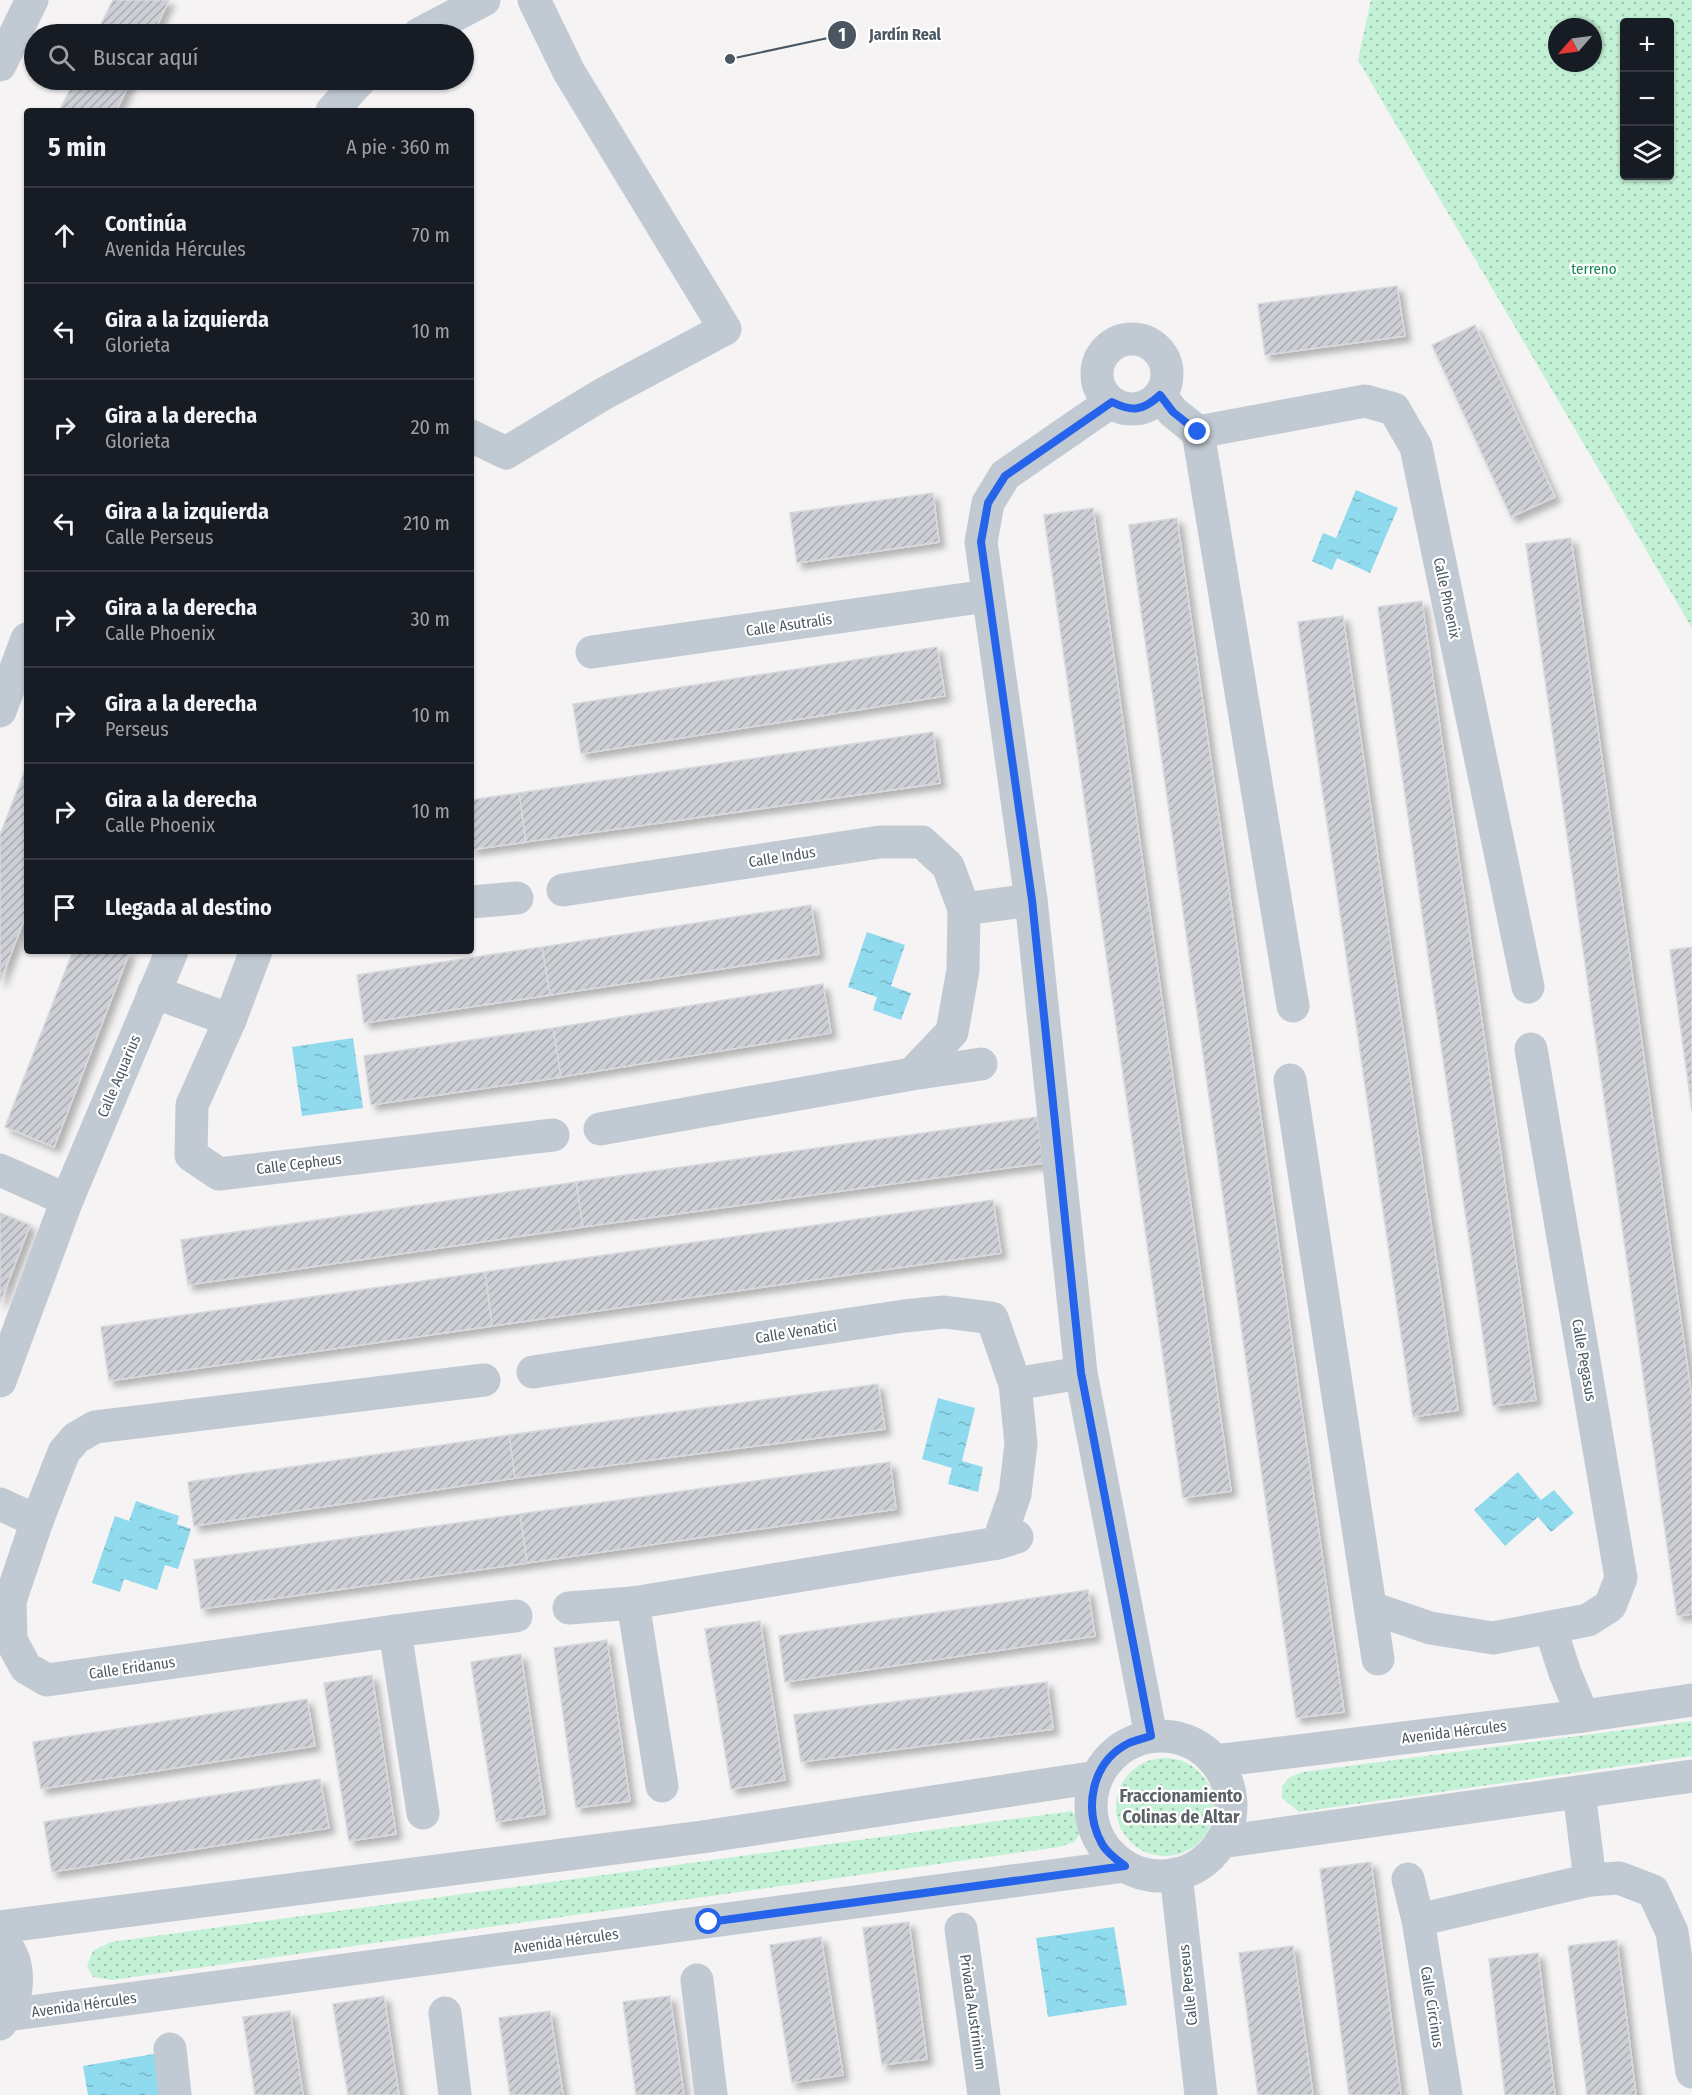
<!DOCTYPE html>
<html lang="es">
<head>
<meta charset="utf-8">
<style>
  :root { --surface:#171b24; --page:#20242c; --text:#f1f3f6; --muted:#9ea1a6; --line:#363941 }
  body { margin:0; font-family:"Fira Sans Condensed",sans-serif; background:var(--page); color:var(--text) }
  .controls { position:absolute; right:18px; top:18px; display:grid; overflow:hidden; border-radius:6px; box-shadow:0 2px 4px #0004 }
  .controls button { width:54px; height:54px; display:grid; place-items:center; padding:0; border:0; border-bottom:2px solid var(--line); background:var(--surface); color:var(--text); font:30px sans-serif }
  .compass { position:absolute; left:1548px; top:18px; width:54px; height:54px; border-radius:50%; background:var(--surface); box-shadow:0 2px 4px #0004; rotate:242deg }
  .stop { position:absolute; width:18px; height:18px; margin:-14px; border:4px solid #2563eb; border-radius:50%; background:#fff }
  .stop.end { background:#2563eb; border-color:#fff; box-shadow:0 2px 6px #0008 }
  .list { margin:0; padding:0; list-style:none }
  h2 { display:flex; justify-content:space-between; align-items:center; height:78px; margin:0; padding:0 24px; font-size:26px }
  h2 small { font-size:20px; font-weight:400; color:var(--muted) }
  .list li { display:grid; grid-template-columns:39px 1fr auto; gap:18px; align-items:center; box-sizing:border-box; height:96px; padding:0 24px; border-top:2px solid var(--line) }
  .list b { display:block; font-size:22px; white-space:nowrap }
  .list p { margin:0; font-size:20px; white-space:nowrap; color:var(--muted) }
  .list em { font-size:20px; font-style:normal; color:var(--muted) }
  .icon { flex:none; width:33px; height:33px; fill:none; stroke:currentColor; stroke-width:2; stroke-linecap:round; stroke-linejoin:round }
  .map { position:relative; flex:none; width:1692px; height:2095px; overflow:hidden }
  .search { position:absolute; background:var(--surface); box-shadow:0 2px 4px #0004; left:24px; top:24px; width:450px; height:66px; display:flex; align-items:center; gap:15px; box-sizing:border-box; padding:0 21px; border-radius:33px; color:var(--muted); font-size:22px }
  .panel { position:absolute; background:var(--surface); box-shadow:0 2px 4px #0004; left:24px; top:108px; width:450px; height:846px; border-radius:6px }
  .map>svg:first-child { display:block }
</style>
</head>
<body>
<div class="map">
<svg width="1692" height="2095" viewBox="0 0 1692 2095">
  <defs>
    <pattern id="park-dots" width="8" height="8" patternUnits="userSpaceOnUse" patternTransform="scale(1.5)"><rect width="8" height="8" fill="#c3f1d5"/><path d="M2 2h.1M6 6h.1" fill="none" stroke="#a0c6b0" stroke-width="1.8" stroke-linecap="round"/></pattern>
    <pattern id="water-ripples" width="26" height="14" patternUnits="userSpaceOnUse" patternTransform="scale(1.5)"><rect width="26" height="14" fill="#90daee"/><path d="M2 4q2-2 4 0t4 0M15 11q2-2 4 0t4 0" fill="none" stroke="#78b4c4"/></pattern>
    <pattern id="building-hatch" width="6" height="6" patternUnits="userSpaceOnUse" patternTransform="scale(1.5)"><rect width="6" height="6" fill="#cdcfd5"/><path d="M-1 1l2-2M0 6l6-6M5 7l2-2" fill="none" stroke="#a8abb0"/></pattern>
    <filter id="shadow"><feDropShadow dx="5.5" dy="5.5" stdDeviation="3" flood-color="#0004"/></filter>
  </defs>
  <rect width="100%" height="100%" fill="#f5f3f3"/>
  <g fill="url(#park-dots)" fill-rule="evenodd">
    <path d="M1371,0H1692V628L1358,60ZM1624,22H1670V176H1624ZM1557,27H1593V63H1557Z"/>
    <path d="M1692,1721V1756L1299,1812L1282,1798V1786L1290,1777L1303,1772Z"/>
    <circle cx="1165" cy="1807" r="49"/>
    <path d="M1072,1811L1084,1827L1074,1842L1059,1847L112,1980L93,1977L87,1966L93,1951L111,1942Z"/>
  </g>
  <g fill="url(#water-ripples)">
    <path d="M1356,490L1398,508L1370,573L1337,558L1332,570L1312,561L1323,533L1336,538Z"/>
    <path d="M867,932L905,945L891,986L911,993L901,1020L873,1010L877,997L848,987Z"/>
    <path d="M353,1038L363,1108L302,1116L292,1047Z"/>
    <path d="M938,1398L975,1408L962,1461L983,1467L978,1492L948,1484L952,1468L922,1459Z"/>
    <path d="M1518,1472L1541,1500L1554,1490L1574,1513L1551,1532L1538,1517L1505,1546L1474,1510Z"/>
    <path d="M136,1501L179,1516L177,1524L191,1529L178,1569L165,1565L157,1590L124,1579L120,1592L92,1583L115,1516L129,1521Z"/>
    <path d="M1114,1927L1127,2005L1048,2017L1036,1938Z"/>
    <path d="M165,2052L172,2095H88L83,2066Z"/>
  </g>
  <g fill="url(#building-hatch)" stroke="#d7d9de" stroke-width="1.5" filter="url(#shadow)">
    <path d="M113,0H169L153,34H96Z"/>
    <path d="M75,80H131L116,111H59Z"/>
    <path d="M1397,286L1405,336L1265,355L1258,304Z"/>
    <path d="M1475,325L1555,497L1511,517L1432,345Z"/>
    <path d="M933,493L939,542L797,563L790,513Z"/>
    <path d="M1093,508L1231,1491L1183,1498L1044,515Z"/>
    <path d="M1177,518L1344,1712L1296,1718L1129,525Z"/>
    <path d="M1571,538L1692,1399V1614L1677,1616L1526,544Z"/>
    <path d="M1422,601L1536,1400L1493,1406L1378,607Z"/>
    <path d="M1343,616L1458,1410L1413,1417L1298,622Z"/>
    <path d="M937,647L945,696L581,754L573,704Z"/>
    <path d="M933,732L940,783L526,842L519,793Z"/>
    <path d="M27,765V912L0,982V835Z"/>
    <path d="M519,793L526,842L471,850V800Z"/>
    <path d="M811,905L819,954L550,995L542,947Z"/>
    <path d="M542,947L550,995L364,1023L357,975Z"/>
    <path d="M1692,947V1111L1670,950Z"/>
    <path d="M73,951H130L54,1147L5,1127Z"/>
    <path d="M823,984L831,1033L561,1077L553,1028Z"/>
    <path d="M553,1028L561,1077L371,1105L364,1056Z"/>
    <path d="M1037,1117L1043,1163L583,1227L576,1182Z"/>
    <path d="M576,1182L583,1227L188,1285L181,1240Z"/>
    <path d="M993,1200L1001,1253L492,1326L485,1272Z"/>
    <path d="M0,1213L30,1225L0,1303Z"/>
    <path d="M485,1272L492,1326L109,1381L101,1327Z"/>
    <path d="M878,1384L885,1429L515,1478L509,1435Z"/>
    <path d="M509,1435L515,1478L194,1526L188,1482Z"/>
    <path d="M890,1462L896,1509L527,1563L520,1514Z"/>
    <path d="M520,1514L527,1563L201,1609L194,1560Z"/>
    <path d="M1088,1590L1095,1636L785,1682L779,1636Z"/>
    <path d="M760,1621L785,1780L731,1789L705,1629Z"/>
    <path d="M607,1640L630,1801L576,1808L554,1648Z"/>
    <path d="M521,1654L545,1814L496,1822L471,1662Z"/>
    <path d="M372,1675L396,1834L349,1841L324,1683Z"/>
    <path d="M1047,1682L1053,1729L801,1762L794,1715Z"/>
    <path d="M307,1699L315,1746L41,1789L33,1742Z"/>
    <path d="M320,1779L329,1828L52,1872L44,1822Z"/>
    <path d="M1371,1862L1401,2095H1349L1320,1869Z"/>
    <path d="M909,1922L927,2059L882,2065L863,1928Z"/>
    <path d="M821,1937L843,2075L792,2083L770,1945Z"/>
    <path d="M1617,1940L1636,2095H1587L1568,1946Z"/>
    <path d="M1293,1946L1313,2095H1258L1239,1953Z"/>
    <path d="M1538,1953L1555,2095H1505L1489,1959Z"/>
    <path d="M384,1996L399,2095H348L333,2004Z"/>
    <path d="M670,1996L684,2095H636L623,2002Z"/>
    <path d="M290,2011L303,2095H255L243,2017Z"/>
    <path d="M550,2011L563,2095H510L499,2018Z"/>
  </g>
  <g fill="none" stroke-linecap="round" stroke-linejoin="round">
    <g stroke="#c1cad2" stroke-width="33">
      <path d="M419,34L484,0"/>
      <path d="M0,65L32,0"/>
      <path d="M332,111L360,80"/>
      <circle cx="1132" cy="374" r="35"/>
      <path d="M1160,395L1173,412L1198,432L1293,1006"/>
      <path d="M1111,402L1005,475L988,503L981,542L1031,900L1081,1373L1151,1736"/>
      <path d="M1198,432L1365,401L1394,409L1416,447L1528,987"/>
      <path d="M471,436L506,453L603,394L725,329L569,72L534,0"/>
      <path d="M592,652L987,596"/>
      <path d="M0,711L27,639"/>
      <path d="M563,890L880,842H922L948,866L964,909L963,970L952,1032L912,1074"/>
      <path d="M471,902L517,898"/>
      <path d="M964,909L1031,900"/>
      <path d="M256,951L230,1020L192,1105L191,1155L219,1174L553,1135"/>
      <path d="M154,992L230,1020"/>
      <path d="M1290,1080L1378,1659"/>
      <path d="M600,1129L912,1074L981,1064"/>
      <path d="M0,1170L67,1200"/>
      <path d="M533,1372L904,1316L944,1312L992,1318L1015,1384L1021,1444L1015,1494L998,1543"/>
      <path d="M484,1380L95,1427L76,1438L64,1452L37,1521L10,1601L11,1640L26,1668L47,1680L395,1631L516,1616"/>
      <path d="M0,1381L67,1200L172,951"/>
      <path d="M1015,1384L1081,1373"/>
      <path d="M0,1504L37,1521"/>
      <path d="M633,1603L662,1786"/>
      <path d="M569,1608L633,1603L998,1543L1017,1537"/>
      <path d="M1372,1608L1430,1628L1493,1638L1588,1620L1610,1606L1621,1578L1531,1049"/>
      <path d="M1550,1627L1565,1673L1583,1716"/>
      <path d="M395,1631L423,1813"/>
      <circle cx="1161" cy="1806" r="70"/>
      <path d="M1215,1761L1583,1716L1692,1700"/>
      <path d="M1579,1792L1590,1880"/>
      <path d="M1221,1842L1692,1776"/>
      <path d="M1176,1874L1201,2095"/>
      <path d="M1408,1879L1418,1920L1446,2095"/>
      <path d="M1418,1920L1590,1880L1619,1878L1653,1891L1672,1932L1692,2072"/>
      <path d="M0,1927L702,1837L1097,1777"/>
      <path d="M961,1929L984,2095"/>
      <path d="M0,1939C24,1962 20,2000 0,2024"/>
      <path d="M697,1980L711,2095"/>
      <path d="M445,2013L455,2095"/>
      <path d="M7,2015L1125,1866"/>
      <path d="M170,2049L175,2095"/>
    </g>
  </g>
  <g fill="none" stroke-linecap="round" stroke-linejoin="round">
    <path stroke="#2563eb" stroke-width="8" d="M709,1922L1125,1866C1117,1860 1107,1853 1102,1844C1083,1809 1091,1762 1129,1743C1136,1740 1144,1738 1151,1736L1081,1373L1032,900L981,542L988,503L1005,476L1112,402C1132,412 1143,411 1160,395L1173,412L1198,432"/>
  </g>
  <g text-anchor="middle" dominant-baseline="central" stroke-width="4.5" stroke-linejoin="round" paint-order="stroke">
    <g font-size="15" fill="#17864f" stroke="#fff">
      <text x="1594" y="269">terreno</text>
    </g>
    <g font-size="15" fill="#4a5661" stroke="#fff">
      <text transform="translate(1447 598) rotate(78)">Calle Phoenix</text>
      <text transform="translate(789 625) rotate(-8)">Calle Asutralis</text>
      <text transform="translate(782 857) rotate(-9)">Calle Indus</text>
      <text transform="translate(119 1076) rotate(-67)">Calle Aquarius</text>
      <text transform="translate(299 1164) rotate(-7)">Calle Cepheus</text>
      <text transform="translate(796 1332) rotate(-9)">Calle Venatici</text>
      <text transform="translate(1584 1360) rotate(80)">Calle Pegasus</text>
      <text transform="translate(132 1668) rotate(-8)">Calle Eridanus</text>
      <text transform="translate(1454 1732) rotate(-7)">Avenida Hércules</text>
      <text transform="translate(566 1941) rotate(-8)">Avenida Hércules</text>
      <text transform="translate(1188 1985) rotate(-96)">Calle Perseus</text>
      <text transform="translate(84 2005) rotate(-8)">Avenida Hércules</text>
      <text transform="translate(1432 2007) rotate(81)">Calle Circinus</text>
      <text transform="translate(973 2012) rotate(82)">Privada Austrinium</text>
    </g>
    <g font-size="18" font-weight="bold" fill="#5f6368" stroke="#fff">
      <text x="1181" y="1796">Fraccionamiento<tspan x="1181" dy="21">Colinas de Altar</tspan></text>
    </g>
  </g>
  <path fill="none" stroke="#4a5661" stroke-width="2" d="M730 59L842 35"/>
  <g fill="#4a5661" stroke="#fff" stroke-width="2">
    <circle cx="730" cy="59" r="6"/>
    <circle cx="842" cy="35" r="15"/>
  </g>
  <g font-size="18" text-anchor="middle" font-weight="bold" fill="#fff">
    <text x="842" y="41">1</text>
  </g>
  <g font-size="16" text-anchor="middle" font-weight="bold" fill="#4a5661" stroke="#fff" stroke-width="4.5" stroke-linejoin="round" paint-order="stroke">
    <text x="905" y="40">Jardín Real</text>
  </g>
</svg>
<div class="controls">
<button>+</button>
<button>−</button>
<button><svg class="icon" aria-label="layers" viewBox="0 0 24 24"><path d="M12 4l9 5-9 5-9-5zM3 14l9 5 9-5"/></svg></button>
</div>
<svg class="compass" viewBox="-18 -18 36 36"><path d="M0-13l5 13h-10z" fill="#e53935"/><path d="M0 13l5-13h-10z" fill="#9ea1a6"/></svg>
<div class="stop" style="left:709px;top:1922px"></div>
<div class="stop end" style="left:1198px;top:432px"></div>
<div class="search"><svg class="icon" aria-label="search" viewBox="0 0 24 24"><circle cx="10" cy="10" r="6"/><path d="M15 15l6 6"/></svg>Buscar aquí</div>
<section class="panel">
<h2>5 min<small>A pie · 360 m</small></h2>
<ul class="list">
<li><svg class="icon" aria-label="ahead" viewBox="0 0 24 24"><path d="M12 20V5M6 11l6-6 6 6"/></svg><div><b>Continúa</b><p>Avenida Hércules</p></div><em>70 m</em></li>
<li><svg class="icon" aria-label="left" viewBox="0 0 24 24"><path d="M17 20v-9H6M10 6l-5 5 5 5"/></svg><div><b>Gira a la izquierda</b><p>Glorieta</p></div><em>10 m</em></li>
<li><svg class="icon" aria-label="right" viewBox="0 0 24 24"><path d="M7 20v-9h11M14 6l5 5-5 5"/></svg><div><b>Gira a la derecha</b><p>Glorieta</p></div><em>20 m</em></li>
<li><svg class="icon" aria-label="left" viewBox="0 0 24 24"><path d="M17 20v-9H6M10 6l-5 5 5 5"/></svg><div><b>Gira a la izquierda</b><p>Calle Perseus</p></div><em>210 m</em></li>
<li><svg class="icon" aria-label="right" viewBox="0 0 24 24"><path d="M7 20v-9h11M14 6l5 5-5 5"/></svg><div><b>Gira a la derecha</b><p>Calle Phoenix</p></div><em>30 m</em></li>
<li><svg class="icon" aria-label="right" viewBox="0 0 24 24"><path d="M7 20v-9h11M14 6l5 5-5 5"/></svg><div><b>Gira a la derecha</b><p>Perseus</p></div><em>10 m</em></li>
<li><svg class="icon" aria-label="right" viewBox="0 0 24 24"><path d="M7 20v-9h11M14 6l5 5-5 5"/></svg><div><b>Gira a la derecha</b><p>Calle Phoenix</p></div><em>10 m</em></li>
<li><svg class="icon" aria-label="arrive" viewBox="0 0 24 24"><path d="M6 21V4h12l-3 4 3 4H6"/></svg><div><b>Llegada al destino</b></div></li>
</ul>
</section>
</div>
</body>
</html>
